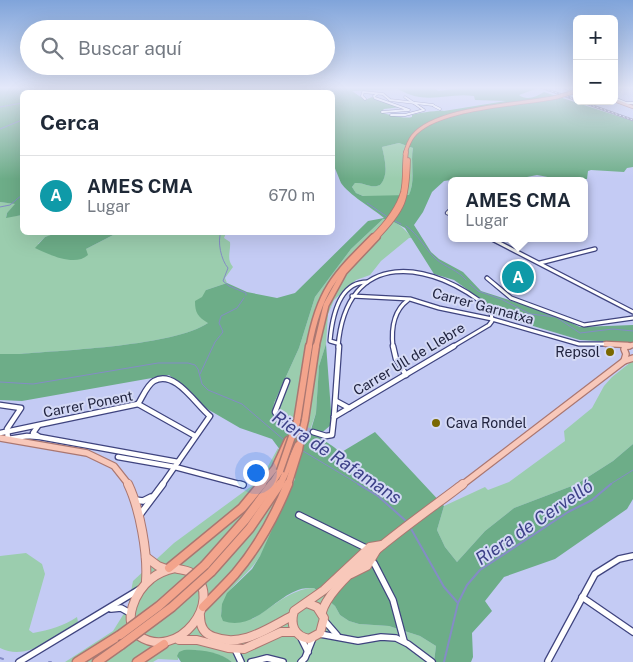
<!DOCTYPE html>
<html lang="es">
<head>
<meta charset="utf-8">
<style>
  :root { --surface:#fff; --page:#f2f2f3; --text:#1f2937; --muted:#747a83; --line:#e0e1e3; --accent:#7a6800 }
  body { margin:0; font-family:"Public Sans",sans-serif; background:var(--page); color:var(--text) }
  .controls { position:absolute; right:15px; top:15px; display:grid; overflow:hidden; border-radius:8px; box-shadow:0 5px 20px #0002 }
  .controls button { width:45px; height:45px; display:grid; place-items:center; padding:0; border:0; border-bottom:1px solid var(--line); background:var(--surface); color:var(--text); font:25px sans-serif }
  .you { position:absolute; left:255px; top:472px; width:18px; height:18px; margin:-12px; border:4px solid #fff; border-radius:50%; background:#1a73e8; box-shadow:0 0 0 8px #1a73e833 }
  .badge { display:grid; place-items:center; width:32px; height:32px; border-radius:50%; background:var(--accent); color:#fff; font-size:16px; font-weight:700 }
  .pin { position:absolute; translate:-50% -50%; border:2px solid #fff; box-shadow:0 1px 5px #0006 }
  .popup { position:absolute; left:448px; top:177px; width:140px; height:65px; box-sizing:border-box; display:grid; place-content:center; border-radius:8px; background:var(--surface); filter:drop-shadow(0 1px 4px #0005); font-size:16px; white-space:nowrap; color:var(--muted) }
  .popup b { font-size:19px; color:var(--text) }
  .popup::after { content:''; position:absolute; left:50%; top:100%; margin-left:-10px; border:10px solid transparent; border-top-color:var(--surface) }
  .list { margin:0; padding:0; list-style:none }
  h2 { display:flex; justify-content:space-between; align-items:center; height:65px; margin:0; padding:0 20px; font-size:21px }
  h2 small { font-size:16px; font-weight:400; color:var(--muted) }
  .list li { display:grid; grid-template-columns:32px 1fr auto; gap:15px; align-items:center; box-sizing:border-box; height:80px; padding:0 20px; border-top:1px solid var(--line) }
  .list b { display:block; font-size:19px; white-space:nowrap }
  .list p { margin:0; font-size:16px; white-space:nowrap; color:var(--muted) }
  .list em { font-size:16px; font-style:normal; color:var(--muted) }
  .icon { flex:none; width:28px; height:28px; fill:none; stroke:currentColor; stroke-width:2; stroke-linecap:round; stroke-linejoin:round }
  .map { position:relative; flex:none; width:633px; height:662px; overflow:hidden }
  .search { position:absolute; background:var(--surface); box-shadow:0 5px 20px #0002; left:20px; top:20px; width:315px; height:55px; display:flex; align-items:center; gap:12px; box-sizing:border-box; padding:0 18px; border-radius:28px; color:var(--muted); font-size:19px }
  .panel { position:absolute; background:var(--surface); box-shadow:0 5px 20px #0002; left:20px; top:90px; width:315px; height:145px; border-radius:8px }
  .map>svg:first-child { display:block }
</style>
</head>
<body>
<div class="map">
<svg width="633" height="662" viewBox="0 0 633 662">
  <rect width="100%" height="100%" fill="#c4cbf4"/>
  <g fill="#9bcdae">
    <path d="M399,143L413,148C410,164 416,179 409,196H363L356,193L352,187L355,183C364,182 371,189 380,185C389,175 385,160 382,147Z"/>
    <path d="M0,202L16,204L7,213L6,217L22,215V232L59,233L45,237L38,244L86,249L117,233H226L224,238L230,242C231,251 226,259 233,267L225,278L227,283L206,290L208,323C174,346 65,350 20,354H0Z"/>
    <path d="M383,219C397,221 403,227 412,238H409L381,261L370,275L356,280L334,300L328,314L326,344L319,366L316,413L309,433C294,429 271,423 274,403L299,348L315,297L351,249Z"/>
    <path d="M631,362H633V444L613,461L577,484L514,508L485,531L457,562L445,547L437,530L444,506L485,487L488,490L509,482L565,441L564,431L592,408L604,386L612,377Z"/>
    <path d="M278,448C285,458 297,470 294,483C284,507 273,533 260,556C246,580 223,586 221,616L252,619C274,607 289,589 314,588L335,606L340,615L349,621L359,624L389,626L420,636L436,646L434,662H232L222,656L195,650L178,656V660L158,659L153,662H65L113,631L128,607L133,581L174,543L261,479Z"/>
    <path d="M26,553L42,564L45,574L29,630L33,633C50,630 63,626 77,617L78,622C56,636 27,662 0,648V556Z"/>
  </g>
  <g fill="#6dad88" fill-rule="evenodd">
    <path d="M0,87H204V90L210,91L204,92H22V215L6,218L7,213L15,204L0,202Z"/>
    <path d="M221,87H434L438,91L469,87H536L538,88L519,95C527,101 536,97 544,92L633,121V167L627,168L624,172L591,170L588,171L587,179L569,181L537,175L527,177H471L444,181L432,192L423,212L414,225L431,252L439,259L463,272L481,291L553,314L580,327L633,325V343L580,340L496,315L493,308L454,280L434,274L405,228L390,220L383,219L351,249L315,297L299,348L274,403L273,411L275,416L298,431L310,433L316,413L319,366L326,344L332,424L318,436C326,443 334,445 340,453L375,432L444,506L437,530L445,547L457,562L485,531L514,508L577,484L613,461L633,444V499L627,509L555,559L504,577L485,601L492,611L472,633L473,657L471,662H434L436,646L420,636L389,626L359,624L349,621L340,615L335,606L314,588C309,588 303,588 298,590C273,599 254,631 223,621L221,616L222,604L227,593L252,569L260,556L295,479L292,466L272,439L240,428L209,410L191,396L183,386L169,375L22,401L0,400V354H20C65,350 174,346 208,323C198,317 195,313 195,301L202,297L206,290L227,283L247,292L277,298L295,293L368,221L384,218C373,209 348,194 341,183C338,176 335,168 332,161V92H222ZM398,89C427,106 446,92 474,96L475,100L506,101L444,111C439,110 418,113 412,115V117C405,119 388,115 381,112L384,109L401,107L372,97L365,100L352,91ZM399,143L413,148C410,164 416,179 409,195L363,196L356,193L352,187L355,183C364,182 371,189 380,185C389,175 385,160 382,147Z"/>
    <path d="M59,232H117V233L86,249L88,255C75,267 50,255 35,248L45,237Z"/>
    <path d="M184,650C199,649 220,652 232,662H181L177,656L179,652Z"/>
  </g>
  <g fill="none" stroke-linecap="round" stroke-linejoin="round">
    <g stroke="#848cc6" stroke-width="1">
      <path d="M0,107L22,103"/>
      <path d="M0,129L22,120"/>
      <path d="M367,203L389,218"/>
      <path d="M0,207L10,205L22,195"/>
      <path d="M395,221L401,224"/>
      <path d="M406,226C419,235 425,249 436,259C445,267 458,270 466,280"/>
      <path d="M221,232C217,241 221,260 228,268L223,281L229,286L246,293V295"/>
      <path d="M470,284L478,291L501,299L530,314L556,317L580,333L613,329L633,331"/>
      <path d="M200,374L215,342L223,332L219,323L221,316L237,308L244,298"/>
      <path d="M0,382L33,384L158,363H188L195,365L198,369L202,384L208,390L242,404L284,440"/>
      <path d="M303,451L360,485"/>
      <path d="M609,485L633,470"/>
    </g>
    <g stroke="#848cc6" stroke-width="2">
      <path d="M358,484L378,496L406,521"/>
      <path d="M410,527L444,587L458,603"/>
      <path d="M0,658L3,659"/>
      <path d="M49,662H51"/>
      <path d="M444,662L458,603L467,585L480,570L568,512L592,500L611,484"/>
    </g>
    <path stroke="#a3aad0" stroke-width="4.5" stroke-dasharray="4.5 2" stroke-linecap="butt" d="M295,424L313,432"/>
    <defs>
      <g id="minor-far4">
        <path d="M564,87L568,89"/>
        <path d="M377,94L374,96L375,98L409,110L382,112"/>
        <path d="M614,98L626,103H633"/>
        <path d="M365,99L362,96L363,92L383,94L390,100L433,105"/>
        <path d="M434,106L440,109"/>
        <path d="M391,115H405L424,110L405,97"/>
      </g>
      <path id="minor-far3" d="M452,208L447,213L452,215"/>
      <g id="minor-far2">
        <path d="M490,238L633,312"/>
        <path d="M540,263L595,249"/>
        <path d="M487,278L511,298L584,325L633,318"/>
        <path d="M352,296L410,299L439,308L492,319L579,344H606"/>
        <path d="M337,343L330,341C332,318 339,282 367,282"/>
        <path d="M338,347C346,247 432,259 491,310L492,321L489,325L452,347"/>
        <path d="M393,347C391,329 393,311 408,300"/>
      </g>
      <g id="minor-far1">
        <path d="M393,346L396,359L406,375"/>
        <path d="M287,381L275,412L278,417L293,424"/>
        <path d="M336,401L349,408"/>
        <path d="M138,404C142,398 147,385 154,381C175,369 196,405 210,416L162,485"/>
        <path d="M0,405L21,408L7,429L8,439L27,436L40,437L178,462"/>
        <path d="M334,417L339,346"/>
        <path d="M334,417L454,346"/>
        <path d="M38,426L33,433L38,436"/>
        <path d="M313,432L326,436L332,435L334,417"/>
        <path d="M0,433L138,404L195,436"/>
        <path d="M118,457L175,467L243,485"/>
      </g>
      <g id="minor">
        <path d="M240,484L243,485"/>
        <path d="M135,500L143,501L151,497"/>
        <path d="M299,515L368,549"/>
        <path d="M139,516L163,484"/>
        <path d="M374,563L393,600L404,641"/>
        <path d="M582,597L633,632"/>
        <path d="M111,609L121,608L130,613"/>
        <path d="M324,620L337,635"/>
        <path d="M320,634L358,641L381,637L396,638L408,644L432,662"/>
        <path d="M301,638L308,652"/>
        <path d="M235,649L241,662"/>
        <path d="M548,661L595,574L619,559L633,556"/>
        <path d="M19,662L140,589"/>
        <path d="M251,662L267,658L283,662"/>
        <path d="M301,662L305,658L313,638"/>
      </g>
      <path id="major-far3" d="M614,100L633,107"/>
      <g id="major-far2">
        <path d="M606,344L628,345"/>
        <path d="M625,347L633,345"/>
      </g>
      <g id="major-far1">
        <path d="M624,361L626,354L624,349L625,346H629"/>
        <path d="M0,438L87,453L114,466L129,485"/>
        <path d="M462,485L624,361L633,358"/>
      </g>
      <g id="major">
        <path d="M128,484C140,509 148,554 146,581"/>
        <path d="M146,557L158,566L166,569"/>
        <path d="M175,568C180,570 189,570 193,574C225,600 178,662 139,636C121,621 136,591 151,579C158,573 166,570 175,568Z"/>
        <path d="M351,574L367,566L376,551"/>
        <path d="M307,603L317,607L324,618L320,633L309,639C294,636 290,625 294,611L324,590L370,547L382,545"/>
        <path d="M322,612C332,575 430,510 463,484"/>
        <path d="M200,616C200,626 204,634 214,637C242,648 268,628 292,616"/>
        <path d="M179,640H197L228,648L244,649L281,632H295"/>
      </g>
      <path id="highway-far4" d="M405,154C407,147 409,141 413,136C436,107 521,105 557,97"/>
      <g id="highway-far3">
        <path d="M372,238C384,226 398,210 403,192C406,179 404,166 406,152"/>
        <path d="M376,238C404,209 407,200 408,160"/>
      </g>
      <g id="highway-far2">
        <path d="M309,347C319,291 334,276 373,237"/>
        <path d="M316,347L326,305L344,272L377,237"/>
      </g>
      <g id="highway-far1">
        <path d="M305,420L316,346"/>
        <path d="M297,422L309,346"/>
        <path d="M261,485L275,468L288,440"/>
        <path d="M271,485L280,471"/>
        <path d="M280,485L298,445"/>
        <path d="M288,485L299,450L302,433"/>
      </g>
      <g id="highway">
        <path d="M205,565L245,520L272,484"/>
        <path d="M169,568L242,508L262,484"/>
        <path d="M211,572L250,528L280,484"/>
        <path d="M203,607C214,596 225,585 235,574C258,547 275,516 288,484"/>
        <path d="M77,662L120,635"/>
        <path d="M97,662L121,645"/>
        <path d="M137,662L164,644"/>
      </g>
    </defs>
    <use href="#minor-far4" stroke="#3f447f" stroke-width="3"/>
    <use href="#minor-far3" stroke="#3f447f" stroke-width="4.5"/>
    <use href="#minor-far2" stroke="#3f447f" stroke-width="5.5"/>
    <use href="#minor-far1" stroke="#3f447f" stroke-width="7"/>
    <use href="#minor" stroke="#3f447f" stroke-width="8"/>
    <use href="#major-far3" stroke="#aa7771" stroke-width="4"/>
    <use href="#major-far2" stroke="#aa7771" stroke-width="7"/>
    <use href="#major-far1" stroke="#aa7771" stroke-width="8"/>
    <use href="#major" stroke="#aa7771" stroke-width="10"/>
    <use href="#highway-far4" stroke="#aa7771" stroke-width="4.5"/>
    <use href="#highway-far3" stroke="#aa7771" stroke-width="5.5"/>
    <use href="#highway-far2" stroke="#aa7771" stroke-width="8"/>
    <use href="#highway-far1" stroke="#aa7771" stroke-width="9"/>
    <use href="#highway" stroke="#aa7771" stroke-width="11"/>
    <use href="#minor-far4" stroke="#fff" stroke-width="2"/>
    <use href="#minor-far3" stroke="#fff" stroke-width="2.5"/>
    <use href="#minor-far2" stroke="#fff" stroke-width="3"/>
    <use href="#minor-far1" stroke="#fff" stroke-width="4.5"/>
    <use href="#minor" stroke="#fff" stroke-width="5.5"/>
    <use href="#major-far3" stroke="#f8c8ba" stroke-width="2.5"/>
    <use href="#major-far2" stroke="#f8c8ba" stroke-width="4.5"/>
    <use href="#major-far1" stroke="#f8c8ba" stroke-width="5.5"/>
    <use href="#major" stroke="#f8c8ba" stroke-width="8"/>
    <use href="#highway-far4" stroke="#f3a48c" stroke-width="3"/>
    <use href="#highway-far3" stroke="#f3a48c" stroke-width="4"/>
    <use href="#highway-far2" stroke="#f3a48c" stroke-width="5"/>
    <use href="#highway-far1" stroke="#f3a48c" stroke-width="6"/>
    <use href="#highway" stroke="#f3a48c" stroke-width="8"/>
    <defs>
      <path id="rail" d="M540,87L633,120"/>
    </defs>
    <use href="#rail" stroke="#717597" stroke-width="2.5"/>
    <use href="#rail" stroke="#d4d9f5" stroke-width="1" stroke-dasharray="2" stroke-linecap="butt"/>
    <defs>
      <path id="highway-bridge-far2" d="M557,97L577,91"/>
      <g id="highway-bridge-far1">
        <path d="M302,433L305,420"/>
        <path d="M280,471L297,422"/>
      </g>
      <g id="highway-bridge">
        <path d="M120,635L159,606L205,565"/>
        <path d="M121,645L172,607L211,572"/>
      </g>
    </defs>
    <use href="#highway-bridge-far2" stroke="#aa7771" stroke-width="4.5" stroke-linecap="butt"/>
    <use href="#highway-bridge-far1" stroke="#aa7771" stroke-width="9" stroke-linecap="butt"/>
    <use href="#highway-bridge" stroke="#aa7771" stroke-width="11" stroke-linecap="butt"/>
    <use href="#highway-bridge-far2" stroke="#f3a48c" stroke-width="3"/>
    <use href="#highway-bridge-far1" stroke="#f3a48c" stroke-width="6"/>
    <use href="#highway-bridge" stroke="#f3a48c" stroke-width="8"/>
  </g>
  <linearGradient id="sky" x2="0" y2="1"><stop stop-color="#80a4da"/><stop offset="0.49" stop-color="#e4e8fa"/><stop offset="1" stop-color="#e4e8fa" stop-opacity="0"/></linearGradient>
  <rect width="633" height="179" fill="url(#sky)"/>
  <g fill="#7a6800" stroke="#d4d9f5" stroke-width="2">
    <circle cx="610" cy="352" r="5"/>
    <circle cx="436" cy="423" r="5"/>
  </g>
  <g text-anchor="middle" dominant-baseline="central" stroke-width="4" stroke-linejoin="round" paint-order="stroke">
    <g font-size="14" fill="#21243f" stroke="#d4d9f5">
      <text transform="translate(483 306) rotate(15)">Carrer Garnatxa</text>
      <text transform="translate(409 359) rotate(-31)">Carrer Ull de Llebre</text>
      <text transform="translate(88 404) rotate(-11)">Carrer Ponent</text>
    </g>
    <g font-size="14" fill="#21243f" stroke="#d4d9f5" text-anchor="end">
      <text x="600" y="352">Repsol</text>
      <text x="446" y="423" text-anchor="start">Cava Rondel</text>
    </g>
    <g font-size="18" font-style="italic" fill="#3d4188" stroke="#d4d9f5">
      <text transform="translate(337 457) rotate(34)">Riera de Rafamans</text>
      <text transform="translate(534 522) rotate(-34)">Riera de Cervelló</text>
    </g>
  </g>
</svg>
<div class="controls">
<button>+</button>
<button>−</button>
</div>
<div class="you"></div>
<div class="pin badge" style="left:518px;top:277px;background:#0f9aa8">A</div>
<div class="popup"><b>AMES CMA</b>Lugar</div>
<div class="search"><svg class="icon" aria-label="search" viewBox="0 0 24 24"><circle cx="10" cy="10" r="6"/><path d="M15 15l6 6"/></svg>Buscar aquí</div>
<section class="panel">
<h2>Cerca<small></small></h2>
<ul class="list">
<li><span class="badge" style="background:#0f9aa8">A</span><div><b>AMES CMA</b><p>Lugar</p></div><em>670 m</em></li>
</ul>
</section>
</div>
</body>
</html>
